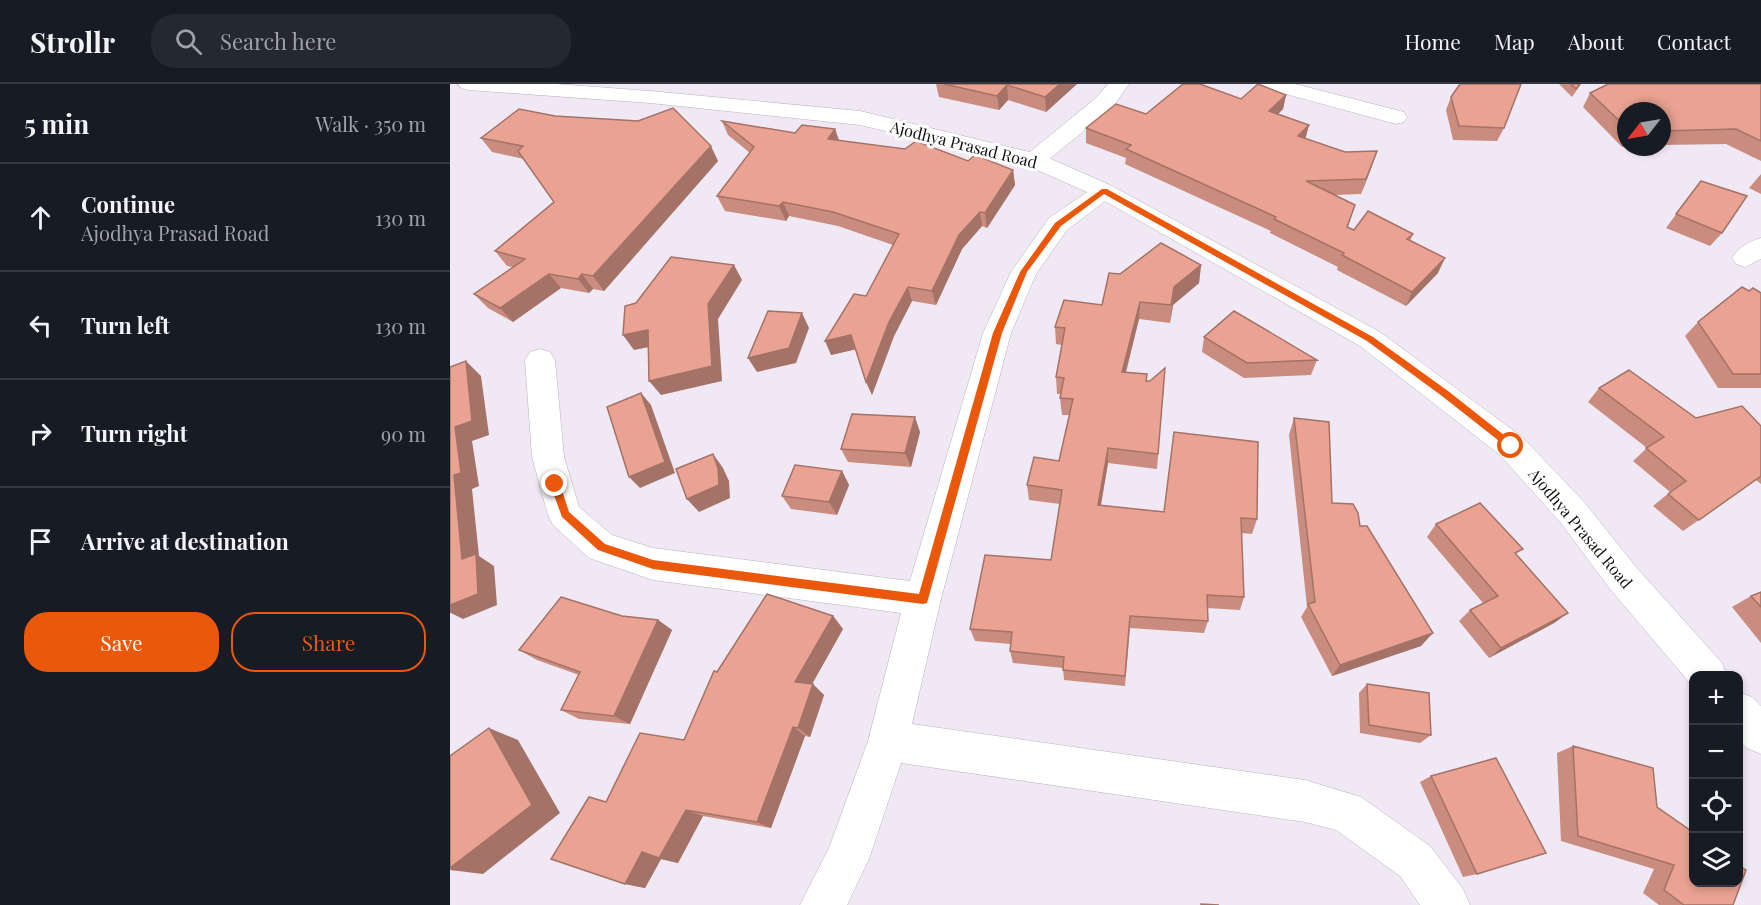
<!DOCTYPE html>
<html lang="en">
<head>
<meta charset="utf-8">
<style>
  :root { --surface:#171b24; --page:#242831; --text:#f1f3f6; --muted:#9ea1a6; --line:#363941; --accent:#ea580c }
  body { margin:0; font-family:"Playfair Display",serif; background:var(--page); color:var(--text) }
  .controls { position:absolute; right:18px; bottom:18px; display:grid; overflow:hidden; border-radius:12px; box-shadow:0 3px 9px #0003 }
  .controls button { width:54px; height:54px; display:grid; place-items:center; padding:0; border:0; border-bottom:2px solid var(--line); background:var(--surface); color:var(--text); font:30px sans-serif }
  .compass { position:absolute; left:1167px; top:18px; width:54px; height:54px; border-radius:50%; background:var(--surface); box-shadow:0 3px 9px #0003; rotate:239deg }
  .stop { position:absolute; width:18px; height:18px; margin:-14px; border:4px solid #ea580c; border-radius:50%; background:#fff }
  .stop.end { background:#ea580c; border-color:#fff; box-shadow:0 2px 6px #0008 }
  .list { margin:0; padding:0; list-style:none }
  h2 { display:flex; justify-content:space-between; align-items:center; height:78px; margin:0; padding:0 24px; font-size:26px }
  h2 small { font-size:20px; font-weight:400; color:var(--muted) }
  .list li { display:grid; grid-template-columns:39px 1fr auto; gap:18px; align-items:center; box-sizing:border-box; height:108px; padding:0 24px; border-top:2px solid var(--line) }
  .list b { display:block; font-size:22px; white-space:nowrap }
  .list p { margin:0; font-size:20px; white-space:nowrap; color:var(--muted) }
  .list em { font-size:20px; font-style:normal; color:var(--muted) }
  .actions { display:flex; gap:12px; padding:18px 24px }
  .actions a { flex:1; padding:14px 0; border:2px solid var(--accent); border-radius:24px; text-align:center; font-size:21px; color:var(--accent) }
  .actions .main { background:var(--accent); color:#fff }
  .icon { flex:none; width:33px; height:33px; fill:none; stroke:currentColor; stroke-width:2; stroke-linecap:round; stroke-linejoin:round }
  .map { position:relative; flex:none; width:1311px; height:821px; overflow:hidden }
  header { display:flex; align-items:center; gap:36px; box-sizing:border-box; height:84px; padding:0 30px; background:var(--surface); border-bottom:2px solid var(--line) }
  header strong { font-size:28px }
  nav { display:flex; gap:33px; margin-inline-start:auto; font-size:21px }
  .search { width:420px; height:54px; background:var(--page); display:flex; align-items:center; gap:15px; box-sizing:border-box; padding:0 21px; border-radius:24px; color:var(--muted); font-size:22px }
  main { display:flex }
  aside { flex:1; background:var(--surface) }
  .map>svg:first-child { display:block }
</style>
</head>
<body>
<header>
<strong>Strollr</strong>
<div class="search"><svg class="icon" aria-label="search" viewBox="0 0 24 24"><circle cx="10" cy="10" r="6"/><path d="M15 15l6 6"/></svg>Search here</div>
<nav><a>Home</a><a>Map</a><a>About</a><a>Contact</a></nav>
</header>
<main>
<aside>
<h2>5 min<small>Walk · 350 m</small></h2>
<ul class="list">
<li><svg class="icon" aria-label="ahead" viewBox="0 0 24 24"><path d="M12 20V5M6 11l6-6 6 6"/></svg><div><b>Continue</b><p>Ajodhya Prasad Road</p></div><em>130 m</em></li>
<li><svg class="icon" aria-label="left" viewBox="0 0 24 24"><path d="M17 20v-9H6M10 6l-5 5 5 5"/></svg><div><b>Turn left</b></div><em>130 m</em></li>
<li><svg class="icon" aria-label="right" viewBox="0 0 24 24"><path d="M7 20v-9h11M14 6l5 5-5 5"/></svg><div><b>Turn right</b></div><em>90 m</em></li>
<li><svg class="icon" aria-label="arrive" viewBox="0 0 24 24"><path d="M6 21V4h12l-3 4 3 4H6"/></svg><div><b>Arrive at destination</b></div></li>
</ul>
<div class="actions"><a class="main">Save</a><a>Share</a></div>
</aside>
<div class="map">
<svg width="1311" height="821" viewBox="0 0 1311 821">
  <rect width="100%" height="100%" fill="#f0e8f4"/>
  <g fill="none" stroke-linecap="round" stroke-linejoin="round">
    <defs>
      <g id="street">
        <path d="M658,0H679L662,24L592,81L584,83L576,81L572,76L576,71L646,14Z"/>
        <path d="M811,0H845L954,28L957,33L954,38L946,40L814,4Z"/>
        <path d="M654,100L662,102L666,107L662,112L617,146L586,190L561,249L491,515L462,640L855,696L911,713L980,762L1013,805L1020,821H970L950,792L886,746L855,738L451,679L419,775L397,821H350L379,764L418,657L451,529L203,496L139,474L103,441L98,431L82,373L75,276L80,268L90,265L100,268L105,276L114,373L129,423L162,451L203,464L460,497L533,249L561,188L599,134L646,102Z"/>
        <path d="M1311,154V175L1295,183L1286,180L1282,174C1288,164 1299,157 1311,154Z"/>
      </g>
      <g id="secondary">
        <path d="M8,0H106L200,7L410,27L592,71L662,102L930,248L1072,353L1135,419L1186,483L1272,579L1277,592H1244V604L1160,505L1111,439L1050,371L910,262L646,112L576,81L410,41L200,19L18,6L11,4Z"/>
        <path d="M1288,608L1302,613L1311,622V670L1297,664L1288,656Z"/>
      </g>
    </defs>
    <use href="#street" stroke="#b9b1bc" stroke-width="1"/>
    <use href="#secondary" stroke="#b9b1bc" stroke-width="1"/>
    <use href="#street" fill="#fff" fill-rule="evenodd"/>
    <use href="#secondary" fill="#fff" fill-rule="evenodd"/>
  </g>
  <g fill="#c98c7e">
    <path d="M486,0H627L596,28L558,16L549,26L489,13Z"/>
    <path d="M1109,0H1131L1122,13Z"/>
    <path d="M1311,0V77L1276,60L1212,61V27H1176V62L1172,63L1133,23L1140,9Z"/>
    <path d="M836,11L833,25L828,30L859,41L855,55L922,82L911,110L884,111L905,121L898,143L904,146L963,150L960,157L988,189L956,222L887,186L888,183L820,149L821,147L675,80L676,74L636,59V44L696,30L791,15Z"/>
    <path d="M1001,13L1054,44L1047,57L1003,56L996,26Z"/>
    <path d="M272,37L345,49L385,45L389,56L518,77L563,86L565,101L537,144L532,142L512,165L486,221L462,217L444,252L422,311L406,265L381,271L416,212L443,161L388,142L339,132L336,137L275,127L267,112L300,69L278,51Z"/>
    <path d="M31,54L268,77L154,207L143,205L139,209L111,204L63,238L38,224L24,210L63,183L57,182L45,167L104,118L74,75L42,68Z"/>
    <path d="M1311,90V110L1299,104Z"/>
    <path d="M1251,97L1272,149L1260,162L1216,144Z"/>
    <path d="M751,181L749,199L723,221L720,239L689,235L676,289L696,297H700L715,284L707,385L658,379L651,422L807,435L802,450L791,449L794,513L790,526L757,524L758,537L754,549L680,544L675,602L614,596L613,584L563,579L560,567L561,560L525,557L520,545L601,476L610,420L579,416L577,401L609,377L619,331H612L610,314L611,310H607L606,293L612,261L606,260L605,243L652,221L670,190Z"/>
    <path d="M1299,207L1311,209V304H1268L1235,252L1248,238Z"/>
    <path d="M754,253L867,276L861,291L794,294L752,268Z"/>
    <path d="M1149,304L1246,334L1311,342V400L1306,396L1233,447L1203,422L1220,408L1183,377L1197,364L1138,318Z"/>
    <path d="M844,334L882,419L910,442L971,562L882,592L851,533L857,523L839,351Z"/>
    <path d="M470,348L461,383L398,378L391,365Z"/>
    <path d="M392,387L399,401L387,431L341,425L332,412Z"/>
    <path d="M986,440L1067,471L1118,529L1104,539L1039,574L1009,537L1020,526L1033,519L977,453Z"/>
    <path d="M1311,508V559L1282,523L1301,512Z"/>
    <path d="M172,532L208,536L222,546L180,640L129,635L111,626L129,591L87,576L69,566Z"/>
    <path d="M383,532L393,545L362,600L374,611L360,653L355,652L321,744L253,732L228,779L211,775L195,804L175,800L156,718L234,656L267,588Z"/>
    <path d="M917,600L981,651L970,659L910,649L909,609Z"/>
    <path d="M1123,662L1207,723L1283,821H1209L1193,809L1204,785L1111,757L1107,669Z"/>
    <path d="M981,692L1027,790L1013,793L970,698Z"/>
  </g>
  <g fill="#a47266">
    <path d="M610,0H627L596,28L595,13Z"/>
    <path d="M557,1L558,16L549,26L547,12Z"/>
    <path d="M836,11L833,25L816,42L819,27Z"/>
    <path d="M859,41L855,56L848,52Z"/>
    <path d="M385,45L390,60L378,55Z"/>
    <path d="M261,62L268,77L154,207L143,192Z"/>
    <path d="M927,67L922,82L911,110L916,95Z"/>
    <path d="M563,86L565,101L537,144L535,129Z"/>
    <path d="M333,118L339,132L336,137L329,122Z"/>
    <path d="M530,128L532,142L512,165L486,221L482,207L509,151Z"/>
    <path d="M995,174L988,189L956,222L962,208Z"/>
    <path d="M284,181L292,196L268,235L272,297L211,311L199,297L258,220Z"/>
    <path d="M751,181L749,199L723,221L720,239L724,203Z"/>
    <path d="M99,190L111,204L63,238L50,224Z"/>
    <path d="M132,190L143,205L139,209L128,195Z"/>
    <path d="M458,203L462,217L444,252L422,311L416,298L439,238Z"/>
    <path d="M690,218L689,235L671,305L672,288Z"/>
    <path d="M352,229L359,244L346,279L307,288L298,274Z"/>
    <path d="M198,246L209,261L184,266L173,251Z"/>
    <path d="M401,251L407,265L381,271L375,257Z"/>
    <path d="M16,277L31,292L39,351L22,357L29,402L22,405L29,472L44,482L47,521L13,535L1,529H0V518L12,475L4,391L5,343Z"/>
    <path d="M191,309L201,321L225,389L190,404L179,393Z"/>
    <path d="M465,333L470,348L461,383L455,369Z"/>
    <path d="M658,364V379L648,436V421Z"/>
    <path d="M263,370L273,384L279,397L280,414L249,428L237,415Z"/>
    <path d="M392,387L399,401L387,431L379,418Z"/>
    <path d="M1118,529L1104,539L1039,574L1051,564Z"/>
    <path d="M383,532L393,545L357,609L345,598Z"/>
    <path d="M208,536L222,546L180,640L164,632Z"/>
    <path d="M983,549L971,562L882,592L890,581Z"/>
    <path d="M363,600L374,611L360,653L348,644Z"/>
    <path d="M343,643L355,652L321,744L307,738Z"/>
    <path d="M39,644L68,656L110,729L33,790L0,786Z"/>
    <path d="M236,726L253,732L228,779L211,775L195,804L175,800L192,768Z"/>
  </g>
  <g fill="#eaa392" stroke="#a47266" stroke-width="1.5">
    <path d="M494,0H610L595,13L557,1L547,12Z"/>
    <path d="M733,0H750L791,15L808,0L836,11L819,27L859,41L848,52L895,68L927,67L916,95L856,97L905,121L897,143L904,146L918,127L963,150L957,155L995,174L962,208L892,171L894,169L824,135L826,133L676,65L681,61L636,44L666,20L696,30Z"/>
    <path d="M1010,0H1071L1054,44L1009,42L1001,13Z"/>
    <path d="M1121,0H1130L1126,5Z"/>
    <path d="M1158,0H1311V57L1286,45L1212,47V27H1176V43L1140,9Z"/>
    <path d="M223,24L261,62L143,192L132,190L128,195L99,190L50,224L24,210L75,175L45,167L104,118L68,67L73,62L31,54L69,25L105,32L188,37Z"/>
    <path d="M272,37L345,49L352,41L385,45L378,55L455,65L466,57L518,77L525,71L563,86L535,129L530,128L509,151L482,207L458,203L439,238L416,298L401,251L375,257L404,210L416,212L449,150L383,128L333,118L329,122L267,112L304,63Z"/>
    <path d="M1251,97L1297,112L1272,149L1226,130Z"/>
    <path d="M711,159L751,181L724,203L721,221L690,218L672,288L697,290L696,297H700L715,284L708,370L658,364L648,421L714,428L724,348L808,358L807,435L791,434L794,513L757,511L758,537L680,532L675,592L613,586L614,573L560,567L562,548L520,545L535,471L601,476L612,406L577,401L584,373L609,377L623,315L610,314L614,294L606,293L615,244L605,243L614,216L652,221L659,189L670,190Z"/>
    <path d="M221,173L284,181L258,220L262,282L199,297L198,246L173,251L175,222L186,219Z"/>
    <path d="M1292,203L1299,207L1303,204L1311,209V290H1283L1248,238Z"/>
    <path d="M318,227L352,229L339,264L298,274Z"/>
    <path d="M784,227L867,276L797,279L754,253Z"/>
    <path d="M16,277L22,337L5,343L11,389L4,391L12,475L26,470L28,510L0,521V283Z"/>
    <path d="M1179,286L1246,334L1292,322L1311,342V392L1249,436L1218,410L1236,397L1196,364L1214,353L1149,304Z"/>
    <path d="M191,309L215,378L179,393L157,323Z"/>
    <path d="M402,330L465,333L455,369L391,365Z"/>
    <path d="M844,334L879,338L882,419L903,420L908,429L910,442H917L983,549L890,581L858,520L865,518Z"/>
    <path d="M263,370L268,384L269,401L237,415L226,385Z"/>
    <path d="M345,381L392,387L379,418L332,412Z"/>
    <path d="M1030,419L1073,465L1065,469L1118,529L1051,564L1020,526L1048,512L986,440Z"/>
    <path d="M1311,508V523L1301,512Z"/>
    <path d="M317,510L383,532L345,598L363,600L348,644L343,643L307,738L236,726L209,774L192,768L175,800L101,775L139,713L156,718L190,649L234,656L264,587L267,588Z"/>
    <path d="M111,513L172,532L208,536L164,632L111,626L130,588L69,566Z"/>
    <path d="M917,600L979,609L981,651L919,641Z"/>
    <path d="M39,644L82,721L0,784V672Z"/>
    <path d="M1123,662L1203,684L1207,723L1244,749V798H1288V781L1296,786L1283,821H1234L1214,806L1224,781L1128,752Z"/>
    <path d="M1046,674L1096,769L1027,790L981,692Z"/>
    <path d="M751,820L769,821H751Z"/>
  </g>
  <path fill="#ea580c" d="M652,105H657L923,253L998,307L1064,359V364H1058L992,312L917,257L654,110L611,142L577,188L552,249L477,519L473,520L203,485L148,466L112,433L100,400L105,396L110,400L119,428L155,460L203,476L469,510L543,249L570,188L605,139Z"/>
  <g text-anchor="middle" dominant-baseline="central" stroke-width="6" stroke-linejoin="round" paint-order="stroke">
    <g font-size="16" fill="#131014" stroke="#fff">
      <text transform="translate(514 60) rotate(14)">Ajodhya Prasad Road</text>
      <text transform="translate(1131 444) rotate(50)">Ajodhya Prasad Road</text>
    </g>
  </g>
</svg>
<div class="controls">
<button>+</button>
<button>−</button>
<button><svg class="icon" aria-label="locate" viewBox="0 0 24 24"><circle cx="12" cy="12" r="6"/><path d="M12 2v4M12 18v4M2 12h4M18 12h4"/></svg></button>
<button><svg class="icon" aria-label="layers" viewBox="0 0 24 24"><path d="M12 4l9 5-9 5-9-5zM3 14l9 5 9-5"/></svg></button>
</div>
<svg class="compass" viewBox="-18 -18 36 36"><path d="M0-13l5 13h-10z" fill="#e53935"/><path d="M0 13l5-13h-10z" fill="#9ea1a6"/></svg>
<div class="stop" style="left:1061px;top:362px"></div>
<div class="stop end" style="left:105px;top:400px"></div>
</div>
</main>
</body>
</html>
